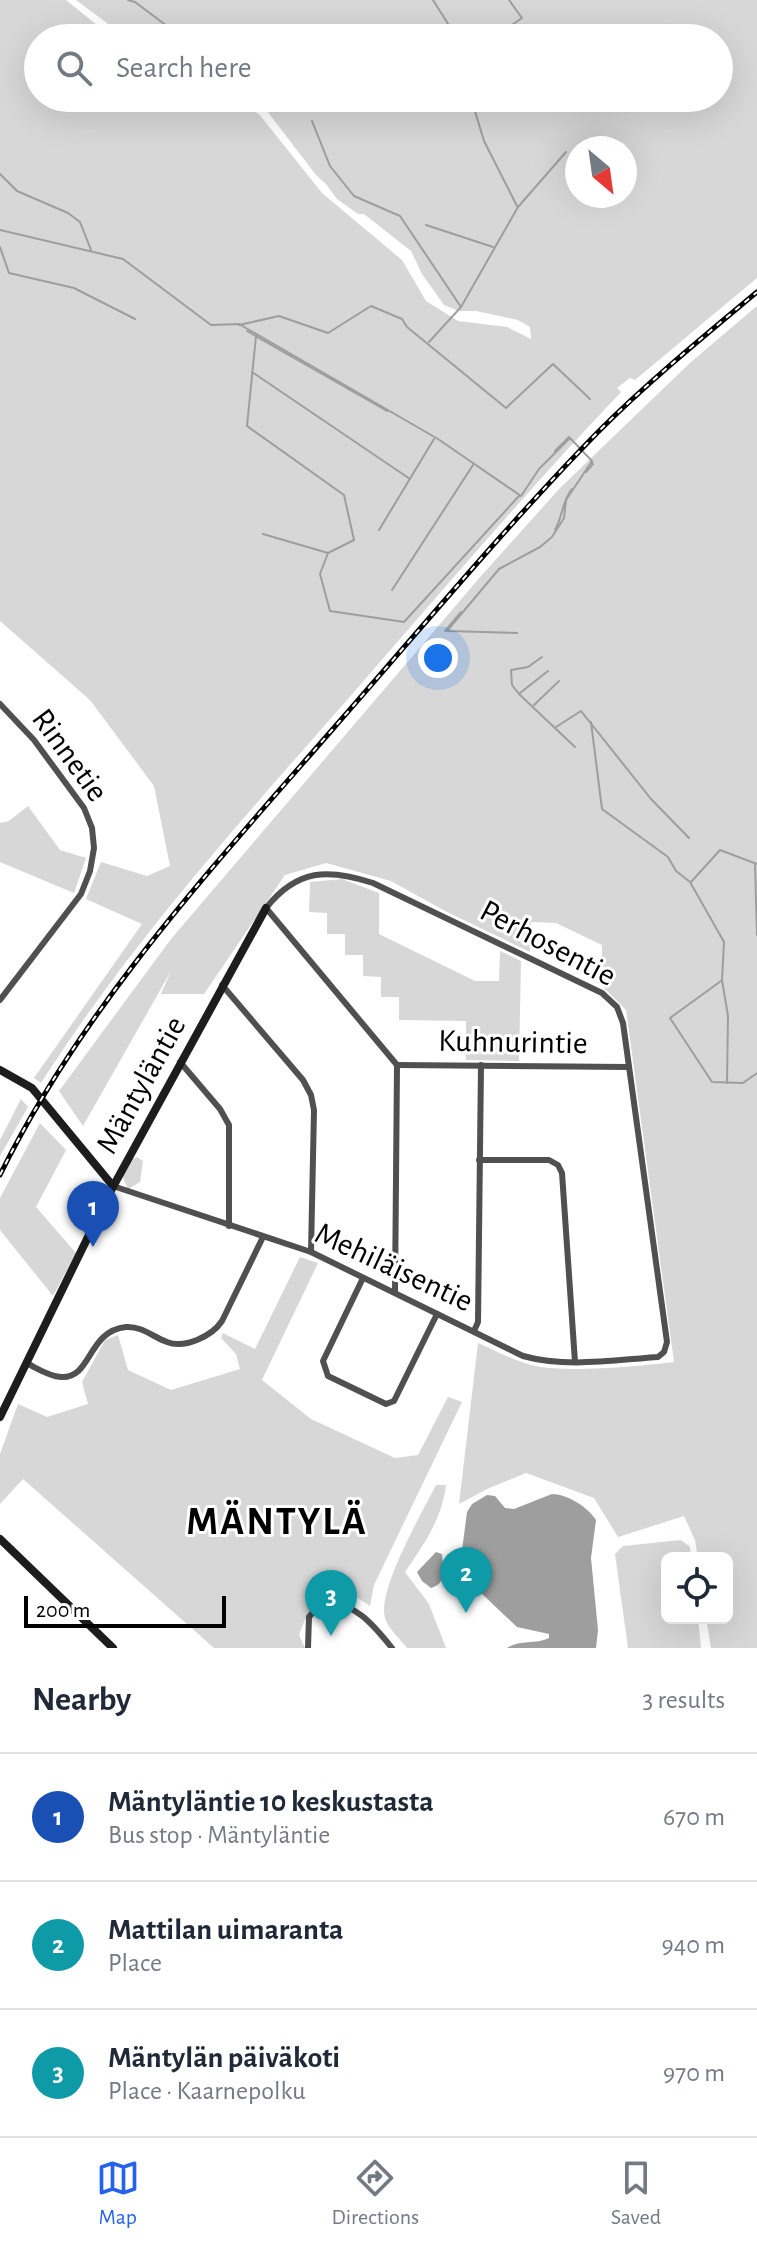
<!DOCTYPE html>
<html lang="en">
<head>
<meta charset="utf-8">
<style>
  :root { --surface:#fff; --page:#f2f2f3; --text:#1f2937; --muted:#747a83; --line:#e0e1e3; --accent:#2563eb }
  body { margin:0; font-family:"Alegreya Sans",sans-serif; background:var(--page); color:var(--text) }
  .controls { position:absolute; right:24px; bottom:24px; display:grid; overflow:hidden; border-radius:12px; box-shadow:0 8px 32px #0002 }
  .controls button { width:72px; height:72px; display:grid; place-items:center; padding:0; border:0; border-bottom:2px solid var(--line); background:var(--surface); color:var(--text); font:40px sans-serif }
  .compass { position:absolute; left:565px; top:136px; width:72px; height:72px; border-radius:50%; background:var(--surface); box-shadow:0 8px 32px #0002; rotate:151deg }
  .scale { position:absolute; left:24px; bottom:20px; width:202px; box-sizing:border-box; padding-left:8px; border:4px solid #000; border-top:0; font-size:22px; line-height:28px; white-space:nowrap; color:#000; -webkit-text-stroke:6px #fff; paint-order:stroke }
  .you { position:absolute; left:438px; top:658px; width:28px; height:28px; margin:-20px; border:6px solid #fff; border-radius:50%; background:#1a73e8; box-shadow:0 0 0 12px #1a73e833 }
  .badge { display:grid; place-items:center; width:52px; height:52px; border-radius:50%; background:var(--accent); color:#fff; font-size:26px; font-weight:700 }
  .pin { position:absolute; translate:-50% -66px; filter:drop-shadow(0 2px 4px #0008) }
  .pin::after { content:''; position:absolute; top:42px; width:28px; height:24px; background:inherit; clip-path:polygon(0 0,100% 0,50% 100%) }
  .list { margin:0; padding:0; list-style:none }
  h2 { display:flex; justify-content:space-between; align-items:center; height:104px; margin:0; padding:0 32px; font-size:34px }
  h2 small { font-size:26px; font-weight:400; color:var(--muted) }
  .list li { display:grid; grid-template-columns:52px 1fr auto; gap:24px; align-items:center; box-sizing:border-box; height:128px; padding:0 32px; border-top:2px solid var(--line) }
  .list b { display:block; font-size:30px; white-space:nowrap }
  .list p { margin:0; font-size:26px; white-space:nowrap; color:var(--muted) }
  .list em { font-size:26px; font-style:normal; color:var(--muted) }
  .icon { flex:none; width:44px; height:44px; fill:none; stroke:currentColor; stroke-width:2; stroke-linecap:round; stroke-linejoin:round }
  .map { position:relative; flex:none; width:757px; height:1648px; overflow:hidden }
  .search { position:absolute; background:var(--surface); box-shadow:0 8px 32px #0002; left:24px; right:24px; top:24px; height:88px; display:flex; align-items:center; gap:20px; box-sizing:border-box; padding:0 28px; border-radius:44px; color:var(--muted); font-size:30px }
  .sheet { height:488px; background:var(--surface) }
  nav { display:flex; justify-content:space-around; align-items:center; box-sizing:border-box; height:112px; border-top:2px solid var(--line); background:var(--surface); font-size:22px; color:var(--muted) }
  nav a { display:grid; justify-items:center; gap:4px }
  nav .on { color:var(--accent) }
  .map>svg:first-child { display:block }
</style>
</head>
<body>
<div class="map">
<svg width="757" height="1648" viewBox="0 0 757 1648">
  <rect width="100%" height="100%" fill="#fff"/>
  <g fill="#d7d7d7" fill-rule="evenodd">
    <path d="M0,0H66L113,38H38V98H230L259,114L322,193L402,260L426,301L458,321L507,327L531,339L530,327L518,320L476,311H459L444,305L422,274L411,251L364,214H358L337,199L326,184L316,175L267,111L239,98H719V38H127L76,0H757V278L635,380L630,378L617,388L621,392C526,492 437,597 347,700C239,823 129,945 41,1083L34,1078L142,924L86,899L101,862L147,876L170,866L154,786L90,700L0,621ZM625,148V196H577V148Z"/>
    <path d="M757,306V1648H711L706,1618H727V1558H698L695,1540L684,1516L618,1537L594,1498L526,1473L487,1489L459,1504L478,1343C497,1351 516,1362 536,1366C568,1373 641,1366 674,1362L626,1010L602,986V945L556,923L531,922L530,952L445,911L391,881L326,863L285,875L204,994H161L171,971L83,1126L59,1091L171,939L481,576L560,488L692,361Z"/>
    <path d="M28,806L60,850L86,858L74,893L0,862V823L9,821Z"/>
    <path d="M342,879L379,893V934L475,981H499L500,951L521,961L519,1061L466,1060V1021L399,1020V997H381V977L363,976V955H345V934H327V913L309,912L310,882Z"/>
    <path d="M21,1099L28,1107L0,1156V1140Z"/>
    <path d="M40,1123L66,1150L36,1207L76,1253L53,1296L0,1230V1198Z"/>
    <path d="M137,1157L143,1161L140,1182L128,1189L122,1176L132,1159Z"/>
    <path d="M300,1257L318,1263L262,1380L311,1419L395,1458L418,1455L448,1397L462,1402L374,1585L370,1606L347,1591C314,1599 311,1604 299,1635L305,1648H214L23,1479L0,1504V1454L18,1404L47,1417L88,1404L82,1382L105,1340L118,1335L128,1370L171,1390L240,1369L236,1354L221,1338L223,1333L255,1349Z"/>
    <path d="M436,1485H446C442,1519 424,1544 405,1572L429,1604L446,1648H407C400,1639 388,1628 385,1618C377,1590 422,1513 436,1485Z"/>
    <path d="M681,1540L690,1547L691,1558H667V1618H698L701,1648H628L615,1554L623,1546Z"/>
  </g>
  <g fill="#9e9e9e">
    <path d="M552,1494C567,1494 588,1507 596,1520L591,1558L598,1630L596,1648H507C520,1639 535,1645 549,1638V1634L517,1627L480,1592L463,1587L458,1581L467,1512L472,1504L487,1495L495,1496L505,1508L514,1509Z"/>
    <path d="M436,1552L442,1554C443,1568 448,1583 431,1588L422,1581L417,1572Z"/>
  </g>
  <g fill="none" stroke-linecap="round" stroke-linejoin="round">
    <g stroke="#9e9e9e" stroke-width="2">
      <path d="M128,0L135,2L183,38"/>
      <path d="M433,0L457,38"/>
      <path d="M493,38L522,18L509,0"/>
      <path d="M471,98L484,141L517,206"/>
      <path d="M312,121L330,166L354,196L400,216L461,307"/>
      <path d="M0,174L17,191L68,213L80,222L91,250"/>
      <path d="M426,225L493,247"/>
      <path d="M0,230L123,259L211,325L239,324L438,439L521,496L539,469L570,438L592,461L566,500L564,518L552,537L540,547L499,569L447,631L517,633"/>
      <path d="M0,247L9,273L74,288L135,319"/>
      <path d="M239,325L279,316L328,333L371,306L402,319L407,327L506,408L553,364L590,399"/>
      <path d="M247,331L387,411"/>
      <path d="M256,336L247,426L344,495L354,540L328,553L263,534"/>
      <path d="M429,342L461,307L518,207L566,152"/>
      <path d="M252,372L410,479"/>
      <path d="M555,451L569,437L570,439"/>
      <path d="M586,472L593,464L591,462"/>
      <path d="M379,530L434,439"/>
      <path d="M555,530C563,516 562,501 572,489"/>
      <path d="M328,553L320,574L330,611L404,622L519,496"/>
      <path d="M392,590L473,465"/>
      <path d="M445,631L461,612"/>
      <path d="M542,657L528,667L511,670L512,685L519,694L575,747"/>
      <path d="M520,693L548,671"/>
      <path d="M534,705L559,681"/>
      <path d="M591,722L602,809L668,857L676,871L690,882L724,942L722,980L728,1016L727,1083"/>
      <path d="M556,727L581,711L651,799L689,838"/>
      <path d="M755,865L757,935"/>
      <path d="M691,882L720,850L757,864"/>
      <path d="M721,981L670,1018L712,1082L743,1083L757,1073"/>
    </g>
    <g stroke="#505050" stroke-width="6">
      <path d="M0,704L34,740L84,808L92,828L94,848L90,871L81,894L0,1000"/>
      <path d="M222,985L303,1080L311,1095L314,1110L311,1252"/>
      <path d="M180,1062L220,1109L229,1125V1226"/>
      <path d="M397,1065L628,1067"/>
      <path d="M479,1160H549L558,1165L562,1173L575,1362"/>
      <path d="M113,1186L311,1252L523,1356C566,1368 614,1360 658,1357L664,1352L667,1342L623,1023L617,1007L602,993L373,883C328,868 297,869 266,908L397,1065L395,1293"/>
      <path d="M363,1278L323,1361L328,1376L386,1404L394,1401L437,1314"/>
      <path d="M474,1331L478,1322L481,1065"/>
      <path d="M26,1363C37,1368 48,1376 61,1377C92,1379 87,1331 126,1327C142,1326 153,1337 167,1342C185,1349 212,1336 222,1321L263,1237"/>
      <path d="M308,1648L309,1617L323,1600C356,1604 372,1623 392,1648"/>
    </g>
    <g stroke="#1d1d1d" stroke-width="8">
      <path d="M0,1070L32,1088L113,1186"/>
      <path d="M0,1417L109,1194L266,908"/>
      <path d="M0,1539L113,1648"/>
    </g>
    <defs>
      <path id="rail" d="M0,1175C82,1008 211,869 332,730C420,630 505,527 598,432C648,382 703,337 757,292"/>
    </defs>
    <use href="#rail" stroke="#000" stroke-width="5"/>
    <use href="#rail" stroke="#fff" stroke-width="2" stroke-dasharray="6" stroke-linecap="butt"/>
  </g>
  <g text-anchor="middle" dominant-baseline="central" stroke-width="6" stroke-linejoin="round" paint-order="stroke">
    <g font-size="32" fill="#000" stroke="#fff">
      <text transform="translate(70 755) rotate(54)">Rinnetie</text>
      <text transform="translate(548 943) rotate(28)">Perhosentie</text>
      <text transform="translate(513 1042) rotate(1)">Kuhnurintie</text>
      <text transform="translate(141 1085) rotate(-61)">Mäntyläntie</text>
      <text transform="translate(394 1267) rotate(25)">Mehiläisentie</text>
    </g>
    <g font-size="40" font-weight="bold" letter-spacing="2" fill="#000" stroke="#fff">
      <text x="277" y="1522">MÄNTYLÄ</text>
    </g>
  </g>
</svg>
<div class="controls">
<button><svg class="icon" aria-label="locate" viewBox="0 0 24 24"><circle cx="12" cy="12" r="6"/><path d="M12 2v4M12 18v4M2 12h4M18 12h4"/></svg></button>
</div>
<svg class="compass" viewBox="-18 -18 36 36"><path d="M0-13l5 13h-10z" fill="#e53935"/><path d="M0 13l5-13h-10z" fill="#747a83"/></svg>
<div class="scale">200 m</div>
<div class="you"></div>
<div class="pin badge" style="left:93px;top:1247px;background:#1a4fb4">1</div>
<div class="pin badge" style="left:466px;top:1613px;background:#0f9aa8">2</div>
<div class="pin badge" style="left:331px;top:1636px;background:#0f9aa8">3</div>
<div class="search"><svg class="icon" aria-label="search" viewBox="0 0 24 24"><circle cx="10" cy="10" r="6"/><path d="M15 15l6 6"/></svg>Search here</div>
</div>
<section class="sheet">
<h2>Nearby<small>3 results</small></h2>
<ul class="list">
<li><span class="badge" style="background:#1a4fb4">1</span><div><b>Mäntyläntie 10 keskustasta</b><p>Bus stop · Mäntyläntie</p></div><em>670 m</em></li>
<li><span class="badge" style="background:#0f9aa8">2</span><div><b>Mattilan uimaranta</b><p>Place</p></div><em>940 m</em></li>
<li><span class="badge" style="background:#0f9aa8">3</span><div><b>Mäntylän päiväkoti</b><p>Place · Kaarnepolku</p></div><em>970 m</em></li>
</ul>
</section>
<nav>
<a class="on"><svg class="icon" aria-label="map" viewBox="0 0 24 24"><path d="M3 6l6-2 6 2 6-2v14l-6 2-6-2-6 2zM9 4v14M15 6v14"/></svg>Map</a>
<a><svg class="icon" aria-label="directions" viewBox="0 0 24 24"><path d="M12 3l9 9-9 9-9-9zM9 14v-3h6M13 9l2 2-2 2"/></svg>Directions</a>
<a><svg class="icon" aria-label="saved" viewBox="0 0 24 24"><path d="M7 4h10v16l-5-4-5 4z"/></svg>Saved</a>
</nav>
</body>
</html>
